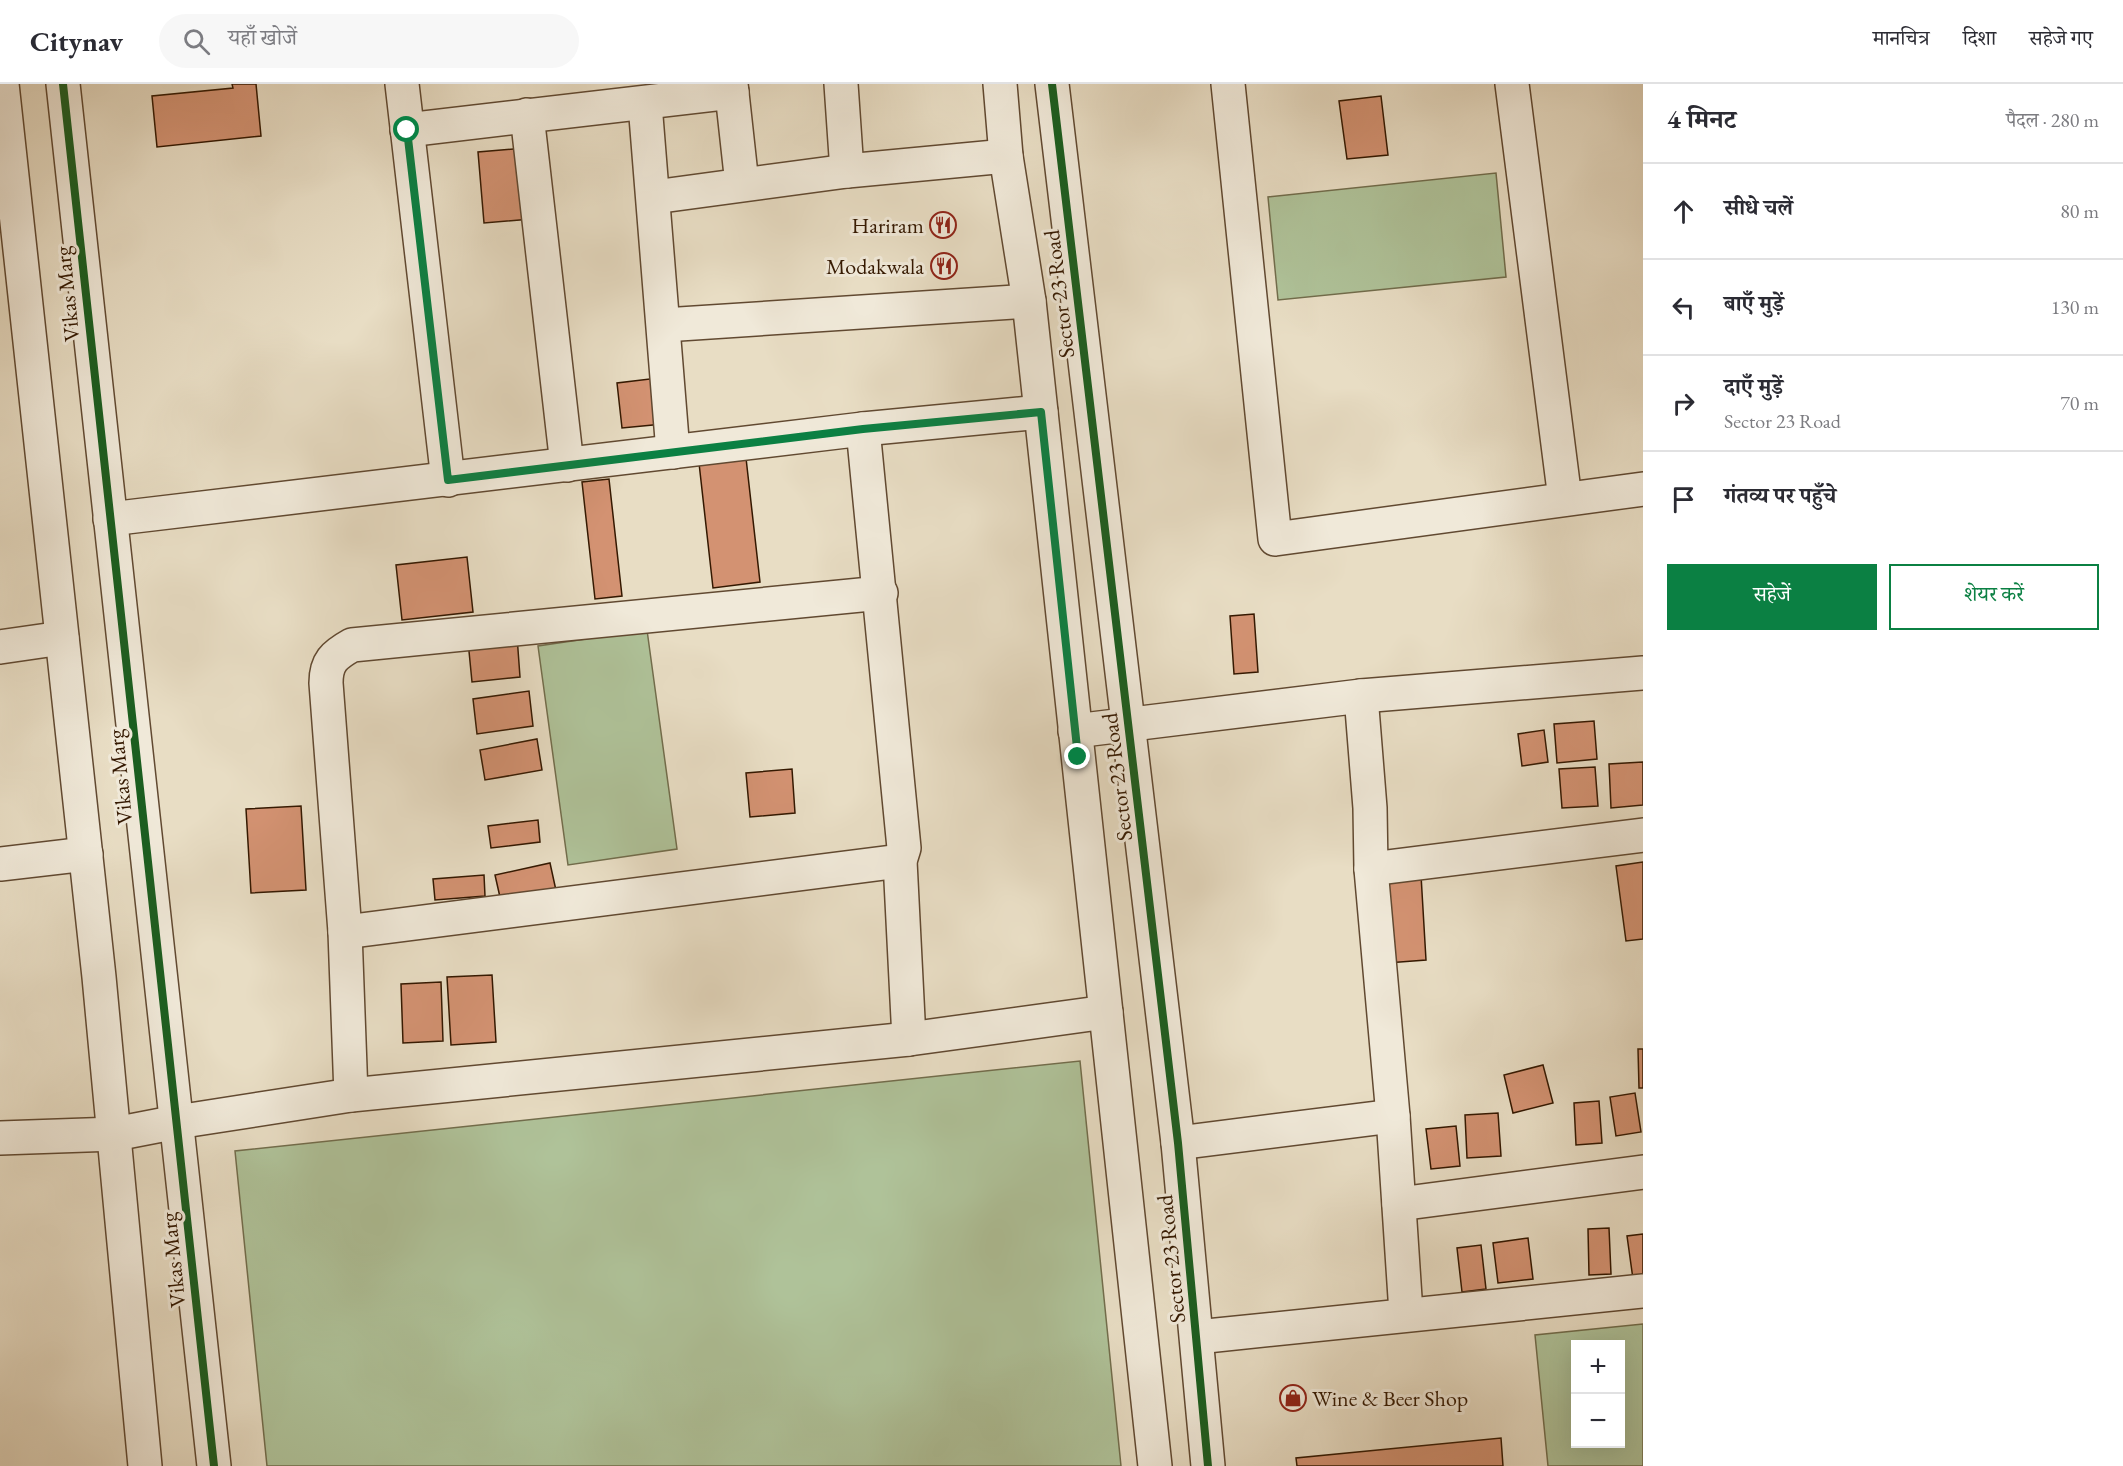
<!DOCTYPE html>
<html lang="hi">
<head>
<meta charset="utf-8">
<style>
  :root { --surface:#fff; --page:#f7f7f7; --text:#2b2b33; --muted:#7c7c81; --line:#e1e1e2; --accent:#0b8043 }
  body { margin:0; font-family:"EB Garamond","Noto Serif Devanagari",serif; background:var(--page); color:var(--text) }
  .controls { position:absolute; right:18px; bottom:18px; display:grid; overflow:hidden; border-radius:0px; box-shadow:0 6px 24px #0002 }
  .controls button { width:54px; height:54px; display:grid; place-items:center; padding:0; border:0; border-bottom:2px solid var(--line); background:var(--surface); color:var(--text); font:30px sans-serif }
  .stop { position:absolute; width:18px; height:18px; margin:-14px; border:4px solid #0b8043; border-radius:50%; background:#fff }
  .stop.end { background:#0b8043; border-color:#fff; box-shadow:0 2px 6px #0008 }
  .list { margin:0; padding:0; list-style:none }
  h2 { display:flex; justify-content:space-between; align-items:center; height:78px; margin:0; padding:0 24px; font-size:26px }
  h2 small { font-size:20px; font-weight:400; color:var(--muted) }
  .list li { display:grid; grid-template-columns:39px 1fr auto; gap:18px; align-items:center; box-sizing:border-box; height:96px; padding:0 24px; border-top:2px solid var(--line) }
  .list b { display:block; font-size:22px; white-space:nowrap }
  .list p { margin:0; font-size:20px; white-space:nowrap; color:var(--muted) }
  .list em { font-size:20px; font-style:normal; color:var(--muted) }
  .actions { display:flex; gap:12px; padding:18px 24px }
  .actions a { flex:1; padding:14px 0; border:2px solid var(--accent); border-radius:0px; text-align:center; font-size:21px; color:var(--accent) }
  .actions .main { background:var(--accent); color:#fff }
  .icon { flex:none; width:33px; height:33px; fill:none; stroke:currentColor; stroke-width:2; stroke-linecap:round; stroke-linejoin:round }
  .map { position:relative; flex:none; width:1643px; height:1382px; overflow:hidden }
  header { display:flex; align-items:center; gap:36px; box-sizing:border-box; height:84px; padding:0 30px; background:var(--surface); border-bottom:2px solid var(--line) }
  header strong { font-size:28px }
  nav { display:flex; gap:33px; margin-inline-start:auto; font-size:21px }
  .search { width:420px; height:54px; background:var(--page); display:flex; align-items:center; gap:15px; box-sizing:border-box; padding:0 21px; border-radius:33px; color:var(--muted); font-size:22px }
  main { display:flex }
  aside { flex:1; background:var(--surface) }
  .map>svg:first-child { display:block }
</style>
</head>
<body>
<header>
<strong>Citynav</strong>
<div class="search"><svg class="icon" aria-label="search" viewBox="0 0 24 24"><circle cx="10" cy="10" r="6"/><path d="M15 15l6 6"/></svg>यहाँ खोजें</div>
<nav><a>मानचित्र</a><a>दिशा</a><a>सहेजे गए</a></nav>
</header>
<main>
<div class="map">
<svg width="1643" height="1382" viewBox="0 0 1643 1382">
  <rect width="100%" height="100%" fill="#e8ddc4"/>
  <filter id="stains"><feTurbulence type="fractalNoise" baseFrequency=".00333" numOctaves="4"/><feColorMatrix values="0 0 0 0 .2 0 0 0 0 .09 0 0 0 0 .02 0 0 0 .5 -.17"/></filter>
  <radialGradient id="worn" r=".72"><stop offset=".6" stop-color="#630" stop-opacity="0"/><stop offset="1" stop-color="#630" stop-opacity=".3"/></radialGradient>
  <g fill="#afc299" stroke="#726d4c" stroke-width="1.5" fill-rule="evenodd">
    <path d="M1496,89L1506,193L1278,216L1268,113Z"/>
    <path d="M647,546L677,765L568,781L538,562Z"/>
    <path d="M1080,977L1121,1382H267L235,1067Z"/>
    <path d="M1643,1240V1382H1548L1535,1251ZM1576,1260H1620V1360H1576Z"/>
  </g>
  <g fill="#d39272" stroke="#341800" stroke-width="1.5">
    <path d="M232,0H256L261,52L157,63L152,12L233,4Z"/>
    <path d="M1381,12L1388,71L1347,75L1339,17Z"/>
    <path d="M525,64L531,135L484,139L478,68Z"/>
    <path d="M658,294L663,340L622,344L617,299Z"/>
    <path d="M746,374L760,498L713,504L699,379Z"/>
    <path d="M609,395L622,512L595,515L582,398Z"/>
    <path d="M467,473L473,528L402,536L396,481Z"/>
    <path d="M1254,530L1258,588L1234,590L1230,532Z"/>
    <path d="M517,552L520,593L472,598L468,557Z"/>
    <path d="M529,607L533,642L477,650L473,615Z"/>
    <path d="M1594,637L1597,675L1557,679L1554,640Z"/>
    <path d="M1544,646L1548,678L1522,682L1518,650Z"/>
    <path d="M537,655L542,686L485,696L480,666Z"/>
    <path d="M1643,678V721L1611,724L1609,680Z"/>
    <path d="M1595,683L1598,722L1562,724L1559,685Z"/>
    <path d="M792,685L795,729L750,733L746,689Z"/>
    <path d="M301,722L306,806L251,809L246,725Z"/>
    <path d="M538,736L540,758L491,764L488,742Z"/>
    <path d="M1643,778V855L1626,857L1616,782Z"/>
    <path d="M550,779L557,811L502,822L495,791Z"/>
    <path d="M484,791L485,812L435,816L433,795Z"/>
    <path d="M1421,791L1426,876L1387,879L1382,794Z"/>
    <path d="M492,891L496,958L451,961L447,893Z"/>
    <path d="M441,898L443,957L403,959L401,900Z"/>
    <path d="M1638,965H1643V1004H1639Z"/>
    <path d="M1543,981L1553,1019L1513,1029L1504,991Z"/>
    <path d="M1635,1009L1641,1048L1616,1052L1610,1013Z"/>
    <path d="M1599,1017L1602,1059L1576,1061L1574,1019Z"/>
    <path d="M1498,1029L1501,1072L1467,1074L1465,1031Z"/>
    <path d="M1456,1042L1460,1082L1431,1085L1426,1045Z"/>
    <path d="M1609,1144L1611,1190L1589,1191L1588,1145Z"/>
    <path d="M1643,1150V1193L1633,1195L1627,1152Z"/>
    <path d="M1528,1154L1533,1195L1498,1199L1493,1159Z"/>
    <path d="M1481,1161L1486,1205L1462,1208L1457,1164Z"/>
    <path d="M1501,1354L1503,1382H1297L1296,1374Z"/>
  </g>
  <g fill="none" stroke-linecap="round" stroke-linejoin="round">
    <defs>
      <g id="minor">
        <path d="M2,0L99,893L145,1382"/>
        <path d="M63,0L214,1382"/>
        <path d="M402,0L448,396"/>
        <path d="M731,0L742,100"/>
        <path d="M841,0L847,87"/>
        <path d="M1000,0L1006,72L1029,217L1155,1382"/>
        <path d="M1052,0L1178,1059L1208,1382"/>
        <path d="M1228,0L1275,455L1643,405"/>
        <path d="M1512,0L1565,415"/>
        <path d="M645,20L673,368"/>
        <path d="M527,31L567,381"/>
        <path d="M407,46L732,8"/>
        <path d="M654,113L847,87L1006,72"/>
        <path d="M664,241L1029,217"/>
        <path d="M863,345L904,764L900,777L909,955"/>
        <path d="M110,435L863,345L1041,328"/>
        <path d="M0,563L62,554"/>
        <path d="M1361,612L1370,724L1371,785L1393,1032L1406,1229"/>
        <path d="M1075,647L1361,612L1643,589"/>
        <path d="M0,780L86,770"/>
        <path d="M1371,785L1643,751"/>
        <path d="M345,848L900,777"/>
        <path d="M351,1011L345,848L326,599C326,578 334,571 352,561L881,509"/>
        <path d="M0,1054L115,1050L177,1038L351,1011L909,955L1106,928"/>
        <path d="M1178,1059L1393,1032"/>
        <path d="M1399,1120L1643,1088"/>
        <path d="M1197,1253L1643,1207"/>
      </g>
    </defs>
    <use href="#minor" stroke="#614931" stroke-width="36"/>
    <use href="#minor" stroke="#f0e9d9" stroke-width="33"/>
    <defs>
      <g id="cycleway">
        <path d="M63,0L214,1382"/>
        <path d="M1052,0L1178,1059L1208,1382"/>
      </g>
    </defs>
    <use href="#cycleway" stroke="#f0e9d9" stroke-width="11"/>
    <use href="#cycleway" stroke="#1b5e20" stroke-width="8"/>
  </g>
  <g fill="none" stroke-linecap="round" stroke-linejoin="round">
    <path stroke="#0b8043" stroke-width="8" d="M407,46L448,396L863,345L1041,328L1078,673"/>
  </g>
  <defs>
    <symbol id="restaurant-ring" viewBox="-11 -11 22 22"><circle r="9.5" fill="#f0e9d9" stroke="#8f2418" stroke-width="1.5"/><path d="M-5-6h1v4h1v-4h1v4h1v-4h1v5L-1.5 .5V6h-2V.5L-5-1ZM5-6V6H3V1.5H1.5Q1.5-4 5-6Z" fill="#8f2418"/></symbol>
    <symbol id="shop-ring" viewBox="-11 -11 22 22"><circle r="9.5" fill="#f0e9d9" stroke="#8f2418" stroke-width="1.5"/><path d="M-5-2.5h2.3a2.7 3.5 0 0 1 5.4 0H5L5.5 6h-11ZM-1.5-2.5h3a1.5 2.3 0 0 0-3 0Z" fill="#8f2418"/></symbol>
  </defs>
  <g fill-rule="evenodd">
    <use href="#restaurant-ring" x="928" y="126" width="30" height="30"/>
    <use href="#restaurant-ring" x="929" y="167" width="30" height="30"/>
    <use href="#shop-ring" x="1278" y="1299" width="30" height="30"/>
  </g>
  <g text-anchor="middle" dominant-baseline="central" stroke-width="6" stroke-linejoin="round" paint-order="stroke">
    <g font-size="22" fill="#341800" stroke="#f0e9d9" text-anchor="end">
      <text x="924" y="141">Hariram</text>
      <text x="924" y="182">Modakwala</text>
      <text x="1312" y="1314" text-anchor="start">Wine &amp; Beer Shop</text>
    </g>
    <g font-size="22" fill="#341800" stroke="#f0e9d9">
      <text transform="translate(67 210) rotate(-96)">Vikas Marg</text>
      <text transform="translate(1059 210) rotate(-97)">Sector 23 Road</text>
      <text transform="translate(120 693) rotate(-96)">Vikas Marg</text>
      <text transform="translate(1117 693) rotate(-97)">Sector 23 Road</text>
      <text transform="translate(1171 1175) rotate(-96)">Sector 23 Road</text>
      <text transform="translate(173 1176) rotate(-96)">Vikas Marg</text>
    </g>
  </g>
  <rect width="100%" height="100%" filter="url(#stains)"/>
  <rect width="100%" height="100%" fill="url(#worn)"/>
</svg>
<div class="controls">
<button>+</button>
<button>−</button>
</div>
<div class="stop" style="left:407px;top:46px"></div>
<div class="stop end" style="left:1078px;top:673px"></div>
</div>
<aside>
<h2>4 मिनट<small>पैदल · 280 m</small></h2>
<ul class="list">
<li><svg class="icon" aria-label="ahead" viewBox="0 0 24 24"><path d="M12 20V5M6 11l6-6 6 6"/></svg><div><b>सीधे चलें</b></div><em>80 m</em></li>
<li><svg class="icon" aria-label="left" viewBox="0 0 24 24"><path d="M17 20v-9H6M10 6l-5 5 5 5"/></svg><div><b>बाएँ मुड़ें</b></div><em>130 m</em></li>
<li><svg class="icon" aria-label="right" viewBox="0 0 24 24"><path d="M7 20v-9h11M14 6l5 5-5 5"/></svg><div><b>दाएँ मुड़ें</b><p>Sector 23 Road</p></div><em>70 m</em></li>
<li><svg class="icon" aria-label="arrive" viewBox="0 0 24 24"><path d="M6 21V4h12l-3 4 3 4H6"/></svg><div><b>गंतव्य पर पहुँचे</b></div></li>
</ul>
<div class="actions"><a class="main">सहेजें</a><a>शेयर करें</a></div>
</aside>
</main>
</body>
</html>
